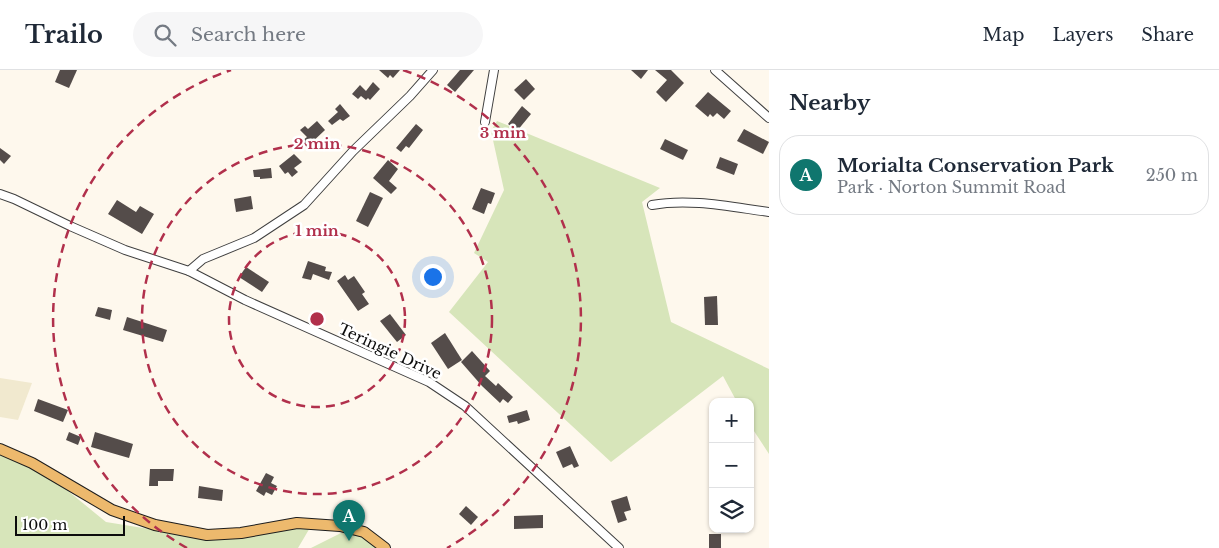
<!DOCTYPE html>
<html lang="en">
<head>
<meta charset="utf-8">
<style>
  :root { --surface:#fff; --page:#f6f6f7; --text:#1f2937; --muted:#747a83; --line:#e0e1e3; --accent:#0f766e }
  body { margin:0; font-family:"Libre Baskerville",serif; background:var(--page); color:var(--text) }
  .controls { position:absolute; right:15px; bottom:15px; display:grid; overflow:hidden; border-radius:10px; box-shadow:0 1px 4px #0004 }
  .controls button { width:45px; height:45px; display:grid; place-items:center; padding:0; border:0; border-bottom:1px solid var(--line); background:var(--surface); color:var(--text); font:25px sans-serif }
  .scale { position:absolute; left:15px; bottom:12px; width:110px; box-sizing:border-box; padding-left:5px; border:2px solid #0c0c0c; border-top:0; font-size:14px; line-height:18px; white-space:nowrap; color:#0c0c0c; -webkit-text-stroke:4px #fff; paint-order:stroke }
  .you { position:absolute; left:432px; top:206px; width:18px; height:18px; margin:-12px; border:4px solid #fff; border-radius:50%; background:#1a73e8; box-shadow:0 0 0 8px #1a73e833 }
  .badge { display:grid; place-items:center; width:32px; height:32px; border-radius:50%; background:var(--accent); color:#fff; font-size:16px; font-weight:700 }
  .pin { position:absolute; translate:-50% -41px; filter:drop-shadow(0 1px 2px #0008) }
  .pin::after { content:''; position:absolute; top:26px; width:18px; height:15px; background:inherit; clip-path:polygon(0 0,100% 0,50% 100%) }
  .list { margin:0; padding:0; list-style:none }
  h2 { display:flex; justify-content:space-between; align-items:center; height:65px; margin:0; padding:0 20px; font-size:21px }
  h2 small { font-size:16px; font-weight:400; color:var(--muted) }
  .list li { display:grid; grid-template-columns:32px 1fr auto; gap:15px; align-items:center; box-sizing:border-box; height:80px; margin:0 10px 10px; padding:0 10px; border:1px solid var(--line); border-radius:20px }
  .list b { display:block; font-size:19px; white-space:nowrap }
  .list p { margin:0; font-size:16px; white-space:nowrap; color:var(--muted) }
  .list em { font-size:16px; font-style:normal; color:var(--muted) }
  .icon { flex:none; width:28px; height:28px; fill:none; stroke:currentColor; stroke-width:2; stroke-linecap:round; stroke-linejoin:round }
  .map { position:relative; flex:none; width:769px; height:478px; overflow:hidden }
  header { display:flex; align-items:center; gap:30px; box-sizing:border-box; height:70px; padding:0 25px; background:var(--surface); border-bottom:1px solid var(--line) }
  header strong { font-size:24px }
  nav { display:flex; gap:28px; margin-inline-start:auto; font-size:18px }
  .search { width:350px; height:45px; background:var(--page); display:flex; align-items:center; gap:12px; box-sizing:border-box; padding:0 18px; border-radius:28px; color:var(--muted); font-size:19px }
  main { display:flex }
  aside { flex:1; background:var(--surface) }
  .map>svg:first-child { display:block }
</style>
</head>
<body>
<header>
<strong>Trailo</strong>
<div class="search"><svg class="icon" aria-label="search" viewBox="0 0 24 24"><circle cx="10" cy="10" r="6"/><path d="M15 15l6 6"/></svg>Search here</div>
<nav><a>Map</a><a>Layers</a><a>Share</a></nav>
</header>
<main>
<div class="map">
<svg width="769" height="478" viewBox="0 0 769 478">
  <rect width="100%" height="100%" fill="#fef8ed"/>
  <path fill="#f1e9cf" d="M0,308L32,313L18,350L0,347Z"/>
  <g fill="#d7e5ba">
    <path d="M497,51L660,118L642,132L671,252L769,299V384L750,355V332H737L723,306L611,392L449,242L488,192L474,183L504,120L491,61Z"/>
    <path d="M0,385L25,394L57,412L106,452L211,469L311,456L298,478H0Z"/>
    <path d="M345,461L369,465L379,478H311Z"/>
  </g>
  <g fill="#544c4a">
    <path d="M60,0H77L69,18L55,12Z"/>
    <path d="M379,0H400L393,8L390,5L388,8Z"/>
    <path d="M460,0H474L455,22L447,15Z"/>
    <path d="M631,0H648L641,9Z"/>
    <path d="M655,0H671L684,13L666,32L656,22L667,10Z"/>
    <path d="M526,9L535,19L524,30L514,20Z"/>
    <path d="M373,12L380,19L370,30L368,28L366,30L361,26L358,29L352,24L360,15L366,21Z"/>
    <path d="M708,22L731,41L724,49L717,43L713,47L710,44L708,47L695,36Z"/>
    <path d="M340,34L350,46L343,51L340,49L332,55L328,51L338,42L335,39Z"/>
    <path d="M522,36L531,44L517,61L508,54Z"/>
    <path d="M317,51L325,60L307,77L302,71L307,67L300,60L305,56L308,59Z"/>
    <path d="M416,54L423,60L409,78L406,76L401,82L396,78Z"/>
    <path d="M744,59L769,72L763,84L737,71Z"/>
    <path d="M665,69L688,80L683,90L660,79Z"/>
    <path d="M0,78L11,86L4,94L0,90Z"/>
    <path d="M294,84L302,92L294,98L298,102L292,107L288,102L285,104L279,96Z"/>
    <path d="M720,87L738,94L734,105L716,98Z"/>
    <path d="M388,90L398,99L389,111L397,118L391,124L373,108Z"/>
    <path d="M271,98L272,108L260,109V107H254L253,100Z"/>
    <path d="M481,118L495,123L491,134L488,133L484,144L472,139Z"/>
    <path d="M370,122L383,128L368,157L356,151Z"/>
    <path d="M251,126L253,139L236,142L234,129Z"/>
    <path d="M117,130L136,142L140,136L154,144L142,164L108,144Z"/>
    <path d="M308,191L326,197L325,201L332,202L329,210L313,204L311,210L302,208Z"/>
    <path d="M246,197L269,212L262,222L239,207Z"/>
    <path d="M345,205L348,210L354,206L365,222L362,224L369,234L358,241L337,211Z"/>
    <path d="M717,226L718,255H705L704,227Z"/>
    <path d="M98,237L112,240L110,250L95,246Z"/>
    <path d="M390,244L406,265L397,272L380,251Z"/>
    <path d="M127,247L167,260L163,272L123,260Z"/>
    <path d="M445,263L462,290L448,299L431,273Z"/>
    <path d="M472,281L490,301L485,306L496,316L498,313L513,327L508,333L503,329L500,333L482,316L461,292Z"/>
    <path d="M38,329L68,340L63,352L34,341Z"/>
    <path d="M527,340L530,350L518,354L517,351L509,353L507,346Z"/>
    <path d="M69,362L81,367L78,375L66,370Z"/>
    <path d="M95,362L133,374L129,388L91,377Z"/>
    <path d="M570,376L579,396L574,398L572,394L563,398L556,382Z"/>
    <path d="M150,399H174L173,411H158V416H149Z"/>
    <path d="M266,403L274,407L271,413L277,416L272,425L266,422L264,426L256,421Z"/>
    <path d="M199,416L223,420L222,431L198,428Z"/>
    <path d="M627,426L631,440L624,442L627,450L618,453L611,431Z"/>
    <path d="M466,436L478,447L471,455L459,444Z"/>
    <path d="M543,445V458L514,459V446Z"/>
    <rect x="709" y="464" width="12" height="14"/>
  </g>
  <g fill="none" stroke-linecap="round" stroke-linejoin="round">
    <defs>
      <g id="minor">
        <path d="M715,0L769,48"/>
        <path d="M485,52L494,0"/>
        <path d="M0,124L14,129L70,156L125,180L189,201L245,230L429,312L465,336L619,478"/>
        <path d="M652,135C690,128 731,137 769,142"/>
        <path d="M189,201L203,189L254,168L304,135L353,81L410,26L433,0"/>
      </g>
      <path id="major" d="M0,379L32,393L112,440L155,455L207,465L241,463L297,453L340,456L364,462L385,478"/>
    </defs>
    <use href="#minor" stroke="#3f3f3f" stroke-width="10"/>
    <use href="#major" stroke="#1d1d1d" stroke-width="12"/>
    <use href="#minor" stroke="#fff" stroke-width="8"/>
    <use href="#major" stroke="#edb96d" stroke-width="10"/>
  </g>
  <g fill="none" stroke="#b1304c" stroke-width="2.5" stroke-dasharray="9 6">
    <circle cx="317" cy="249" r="88"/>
    <circle cx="317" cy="249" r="175"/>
    <path d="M187 478A263 263 0 0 1 231 0M403 0A263 263 0 0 1 447 478"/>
  </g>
  <g text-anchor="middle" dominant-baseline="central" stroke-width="5" stroke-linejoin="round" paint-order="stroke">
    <g font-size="15" fill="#0c0c0c" stroke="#fff">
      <text transform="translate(390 281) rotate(25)">Teringie Drive</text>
    </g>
  </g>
  <circle cx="317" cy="249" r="8" fill="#b1304c" stroke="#fff" stroke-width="2.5"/>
  <g font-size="15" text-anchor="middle" font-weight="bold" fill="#b1304c" stroke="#fff" stroke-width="5" stroke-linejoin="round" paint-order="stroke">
    <text x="503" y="68">3 min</text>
    <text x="317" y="79">2 min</text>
    <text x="317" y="166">1 min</text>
  </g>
</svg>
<div class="controls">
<button>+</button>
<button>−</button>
<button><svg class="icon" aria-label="layers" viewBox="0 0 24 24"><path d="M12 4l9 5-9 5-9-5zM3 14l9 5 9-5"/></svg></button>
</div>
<div class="scale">100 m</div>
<div class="you"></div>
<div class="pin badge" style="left:349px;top:471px">A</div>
</div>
<aside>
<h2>Nearby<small></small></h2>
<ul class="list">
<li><span class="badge">A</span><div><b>Morialta Conservation Park</b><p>Park · Norton Summit Road</p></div><em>250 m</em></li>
</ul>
</aside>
</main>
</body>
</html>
